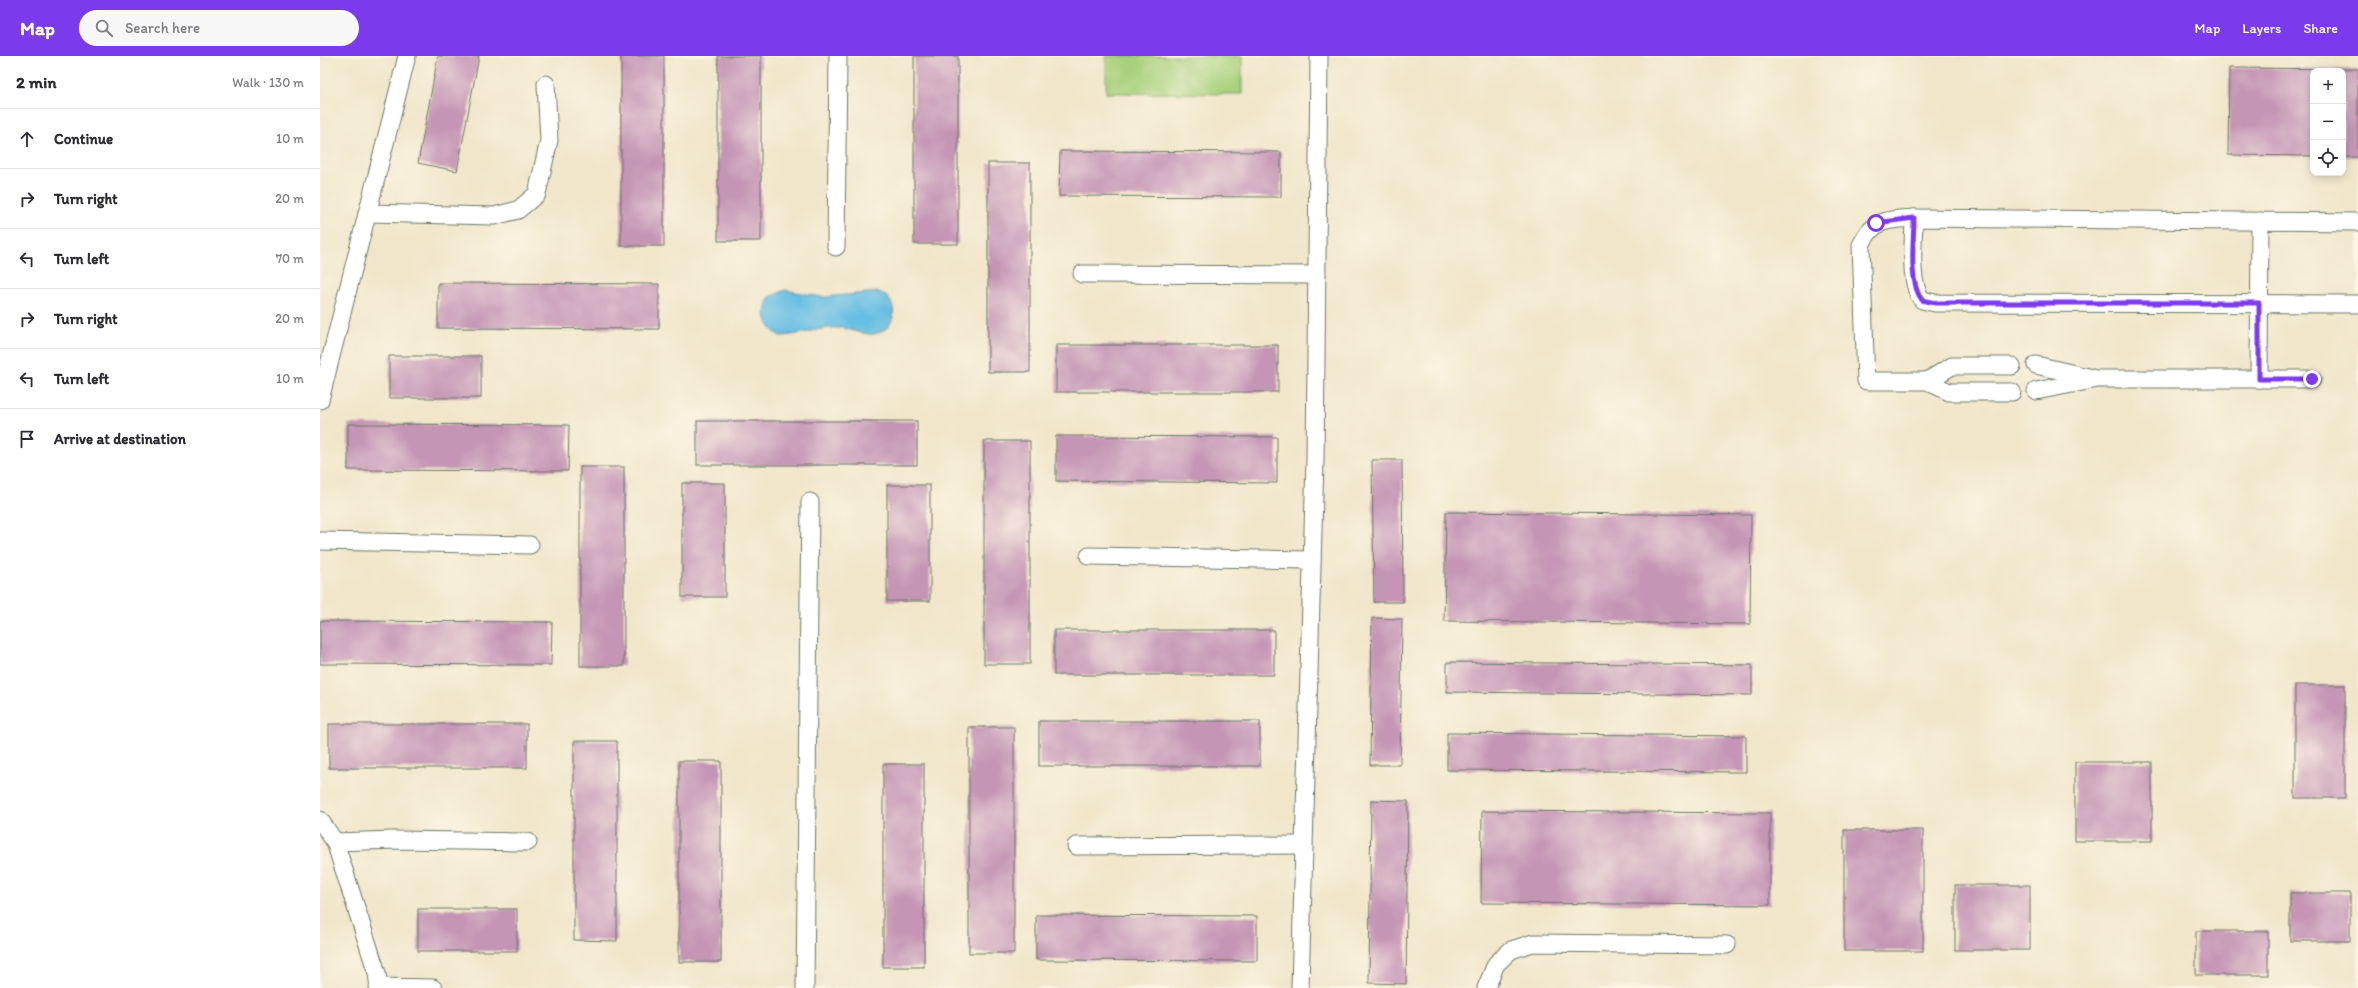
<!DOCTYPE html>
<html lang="en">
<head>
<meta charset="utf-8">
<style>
  :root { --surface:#fff; --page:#f7f7f7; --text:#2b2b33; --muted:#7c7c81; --line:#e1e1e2; --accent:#7c3aed }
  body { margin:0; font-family:Itim,sans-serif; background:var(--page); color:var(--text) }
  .controls { position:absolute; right:12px; top:12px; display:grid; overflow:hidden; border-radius:8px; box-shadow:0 2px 10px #0003 }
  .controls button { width:36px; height:36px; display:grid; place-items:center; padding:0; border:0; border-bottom:1px solid var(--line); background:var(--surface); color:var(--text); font:20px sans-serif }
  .stop { position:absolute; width:12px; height:12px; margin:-9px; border:3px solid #7c3aed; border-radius:50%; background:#fff }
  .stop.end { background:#7c3aed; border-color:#fff; box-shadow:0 1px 4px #0008 }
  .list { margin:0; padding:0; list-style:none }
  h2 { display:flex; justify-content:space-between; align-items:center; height:52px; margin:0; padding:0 16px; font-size:17px }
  h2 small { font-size:13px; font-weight:400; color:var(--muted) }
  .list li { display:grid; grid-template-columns:26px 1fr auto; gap:12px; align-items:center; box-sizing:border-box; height:60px; padding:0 16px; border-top:1px solid var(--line) }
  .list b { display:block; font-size:15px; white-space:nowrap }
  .list em { font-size:13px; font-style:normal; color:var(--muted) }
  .icon { flex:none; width:22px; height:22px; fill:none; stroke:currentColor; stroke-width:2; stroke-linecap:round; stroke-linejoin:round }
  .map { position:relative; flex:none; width:2038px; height:932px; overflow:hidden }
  header { display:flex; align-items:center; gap:24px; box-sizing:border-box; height:56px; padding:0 20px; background:var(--accent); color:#fff }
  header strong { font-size:19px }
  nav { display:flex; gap:22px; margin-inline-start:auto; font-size:14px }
  .search { width:280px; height:36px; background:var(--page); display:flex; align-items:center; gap:10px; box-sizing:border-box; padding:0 14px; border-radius:22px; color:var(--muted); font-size:15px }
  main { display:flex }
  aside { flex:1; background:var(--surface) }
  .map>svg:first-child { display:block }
</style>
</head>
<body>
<header>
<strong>Map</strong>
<div class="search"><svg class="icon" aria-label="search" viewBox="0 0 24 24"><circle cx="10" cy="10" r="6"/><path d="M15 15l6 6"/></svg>Search here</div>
<nav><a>Map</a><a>Layers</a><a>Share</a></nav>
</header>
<main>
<aside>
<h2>2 min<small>Walk · 130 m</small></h2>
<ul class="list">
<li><svg class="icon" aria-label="ahead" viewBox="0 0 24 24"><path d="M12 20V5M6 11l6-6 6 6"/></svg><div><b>Continue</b></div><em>10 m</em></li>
<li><svg class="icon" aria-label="right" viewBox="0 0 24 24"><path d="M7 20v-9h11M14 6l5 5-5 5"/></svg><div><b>Turn right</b></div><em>20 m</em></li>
<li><svg class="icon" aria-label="left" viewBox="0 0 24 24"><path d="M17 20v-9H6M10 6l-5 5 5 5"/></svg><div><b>Turn left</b></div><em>70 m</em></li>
<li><svg class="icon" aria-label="right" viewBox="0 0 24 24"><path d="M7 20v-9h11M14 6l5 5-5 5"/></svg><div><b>Turn right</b></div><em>20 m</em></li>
<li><svg class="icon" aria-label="left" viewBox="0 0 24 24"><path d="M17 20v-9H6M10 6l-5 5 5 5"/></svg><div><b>Turn left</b></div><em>10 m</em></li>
<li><svg class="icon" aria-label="arrive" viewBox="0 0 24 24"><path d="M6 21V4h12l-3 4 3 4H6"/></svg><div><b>Arrive at destination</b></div></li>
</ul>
</aside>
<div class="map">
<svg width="2038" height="932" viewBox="0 0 2038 932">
  <rect width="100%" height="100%" fill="#fcf5e5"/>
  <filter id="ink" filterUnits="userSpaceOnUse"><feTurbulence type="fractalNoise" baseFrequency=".025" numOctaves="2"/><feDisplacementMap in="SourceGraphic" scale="8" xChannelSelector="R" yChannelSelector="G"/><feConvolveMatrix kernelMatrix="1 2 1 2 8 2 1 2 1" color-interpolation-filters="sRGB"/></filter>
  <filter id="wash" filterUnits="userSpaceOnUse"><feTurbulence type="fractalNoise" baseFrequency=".012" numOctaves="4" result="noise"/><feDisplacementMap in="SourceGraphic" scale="16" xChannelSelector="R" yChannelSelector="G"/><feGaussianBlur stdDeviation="0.9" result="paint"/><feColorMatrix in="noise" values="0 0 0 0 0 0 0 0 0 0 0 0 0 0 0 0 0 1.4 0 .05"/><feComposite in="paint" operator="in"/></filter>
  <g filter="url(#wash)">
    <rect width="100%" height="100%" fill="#f1e6ca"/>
    <path fill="#a8d17c" stroke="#648758" d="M786,0H922V38L786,37Z"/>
    <path fill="#66bee3" stroke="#427e8c" d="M465,234L502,241L559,236C579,244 578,271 558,277C548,281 532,273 521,272C500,270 481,280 460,280C445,271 441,256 450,241Z"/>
    <g id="blocks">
      <g fill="#c495b5">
        <path d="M118,0H159L137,115L98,107Z"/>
        <rect x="301" y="0" width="43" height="190"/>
        <rect x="398" y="0" width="43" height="185"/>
        <rect x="594" y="0" width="44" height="188"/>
        <path d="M1909,12L2038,13V101H2023V15H1993V100L1908,99Z"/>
        <path d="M740,95L961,96V141L739,140Z"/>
        <rect x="668" y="107" width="42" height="209"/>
        <path d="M118,227L339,228V273L118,272Z"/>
        <rect x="736" y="289" width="222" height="47"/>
        <rect x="69" y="300" width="92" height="42"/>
        <rect x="377" y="365" width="220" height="44"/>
        <path d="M28,368L249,369L248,415L28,414Z"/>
        <path d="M736,380L957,381V427L736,425Z"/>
        <rect x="664" y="385" width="46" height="223"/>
        <path d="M1052,404H1082L1083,546H1054Z"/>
        <rect x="260" y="411" width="44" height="199"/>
        <rect x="362" y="427" width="43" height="114"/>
        <rect x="567" y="429" width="43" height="116"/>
        <path d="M1126,456L1431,459L1430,568L1124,565Z"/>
        <path d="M1052,562L1082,563L1080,709H1050Z"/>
        <path d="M0,565L232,566L231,609L0,608Z"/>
        <rect x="734" y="574" width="220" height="45"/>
        <path d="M1127,606L1432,609V639L1127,636Z"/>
        <rect x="1975" y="629" width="50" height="113"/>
        <rect x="719" y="665" width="221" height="45"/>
        <rect x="9" y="668" width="198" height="44"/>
        <rect x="649" y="671" width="45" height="226"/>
        <path d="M1127,677L1426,680V716L1127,714Z"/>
        <path d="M254,685H297V885L254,884Z"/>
        <rect x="359" y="705" width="42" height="201"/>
        <rect x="1755" y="706" width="77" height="79"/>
        <rect x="563" y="708" width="41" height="203"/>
        <path d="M1051,744L1088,745L1086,928L1049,927Z"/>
        <path d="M1162,755L1450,757V849L1161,847Z"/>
        <rect x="1524" y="774" width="79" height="121"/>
        <rect x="1635" y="829" width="75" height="65"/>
        <rect x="1970" y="837" width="60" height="48"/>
        <rect x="98" y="853" width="99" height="42"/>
        <path d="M716,859L937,860V905L716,904Z"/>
        <rect x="1876" y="875" width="72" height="44"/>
      </g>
    </g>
  </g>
  <g filter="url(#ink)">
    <use href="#blocks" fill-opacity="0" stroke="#687868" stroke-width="1"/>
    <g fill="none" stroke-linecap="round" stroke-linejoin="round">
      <defs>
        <g id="service">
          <path d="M47,157L174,160L198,154L217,138L229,84L226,28"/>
          <path d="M1594,162C1594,185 1588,226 1602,244L1615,247L2038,248"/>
          <path d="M516,191L518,0"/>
          <path d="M762,218L997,219"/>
          <path d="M1716,309L1772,322"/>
          <path d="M1939,323L1940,165"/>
          <path d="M1607,325L1632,310H1692"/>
          <path d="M1716,335L1778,323H1992"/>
          <path d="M1692,336H1629L1607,325H1546L1541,189C1554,162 1568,164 1594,162L2038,166"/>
          <path d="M0,344L87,0"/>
          <path d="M0,485L210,489"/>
          <path d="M769,500L992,504"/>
          <path d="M0,764L15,786L57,917L59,932"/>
          <path d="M15,786L74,784L208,786"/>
          <path d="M756,790L983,789"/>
          <path d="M58,931L113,932"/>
          <path d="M485,932L490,446"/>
          <path d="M980,932L995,405L999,0"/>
          <path d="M1166,932L1176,908L1191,894L1213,887L1407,889"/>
        </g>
      </defs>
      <use href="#service" stroke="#687868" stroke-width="19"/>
      <use href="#service" stroke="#fff" stroke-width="17"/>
    </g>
  </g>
  <g fill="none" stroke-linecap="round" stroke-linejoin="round" filter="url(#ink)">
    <path stroke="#7c3aed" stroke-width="5" d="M1556,167L1594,162C1594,185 1588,226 1602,244L1615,247H1939V323H1992"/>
  </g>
</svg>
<div class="controls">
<button>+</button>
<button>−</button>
<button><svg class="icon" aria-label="locate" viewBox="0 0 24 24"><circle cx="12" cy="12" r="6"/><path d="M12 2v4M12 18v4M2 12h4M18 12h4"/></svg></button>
</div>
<div class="stop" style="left:1556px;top:167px"></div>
<div class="stop end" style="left:1992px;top:323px"></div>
</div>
</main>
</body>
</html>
